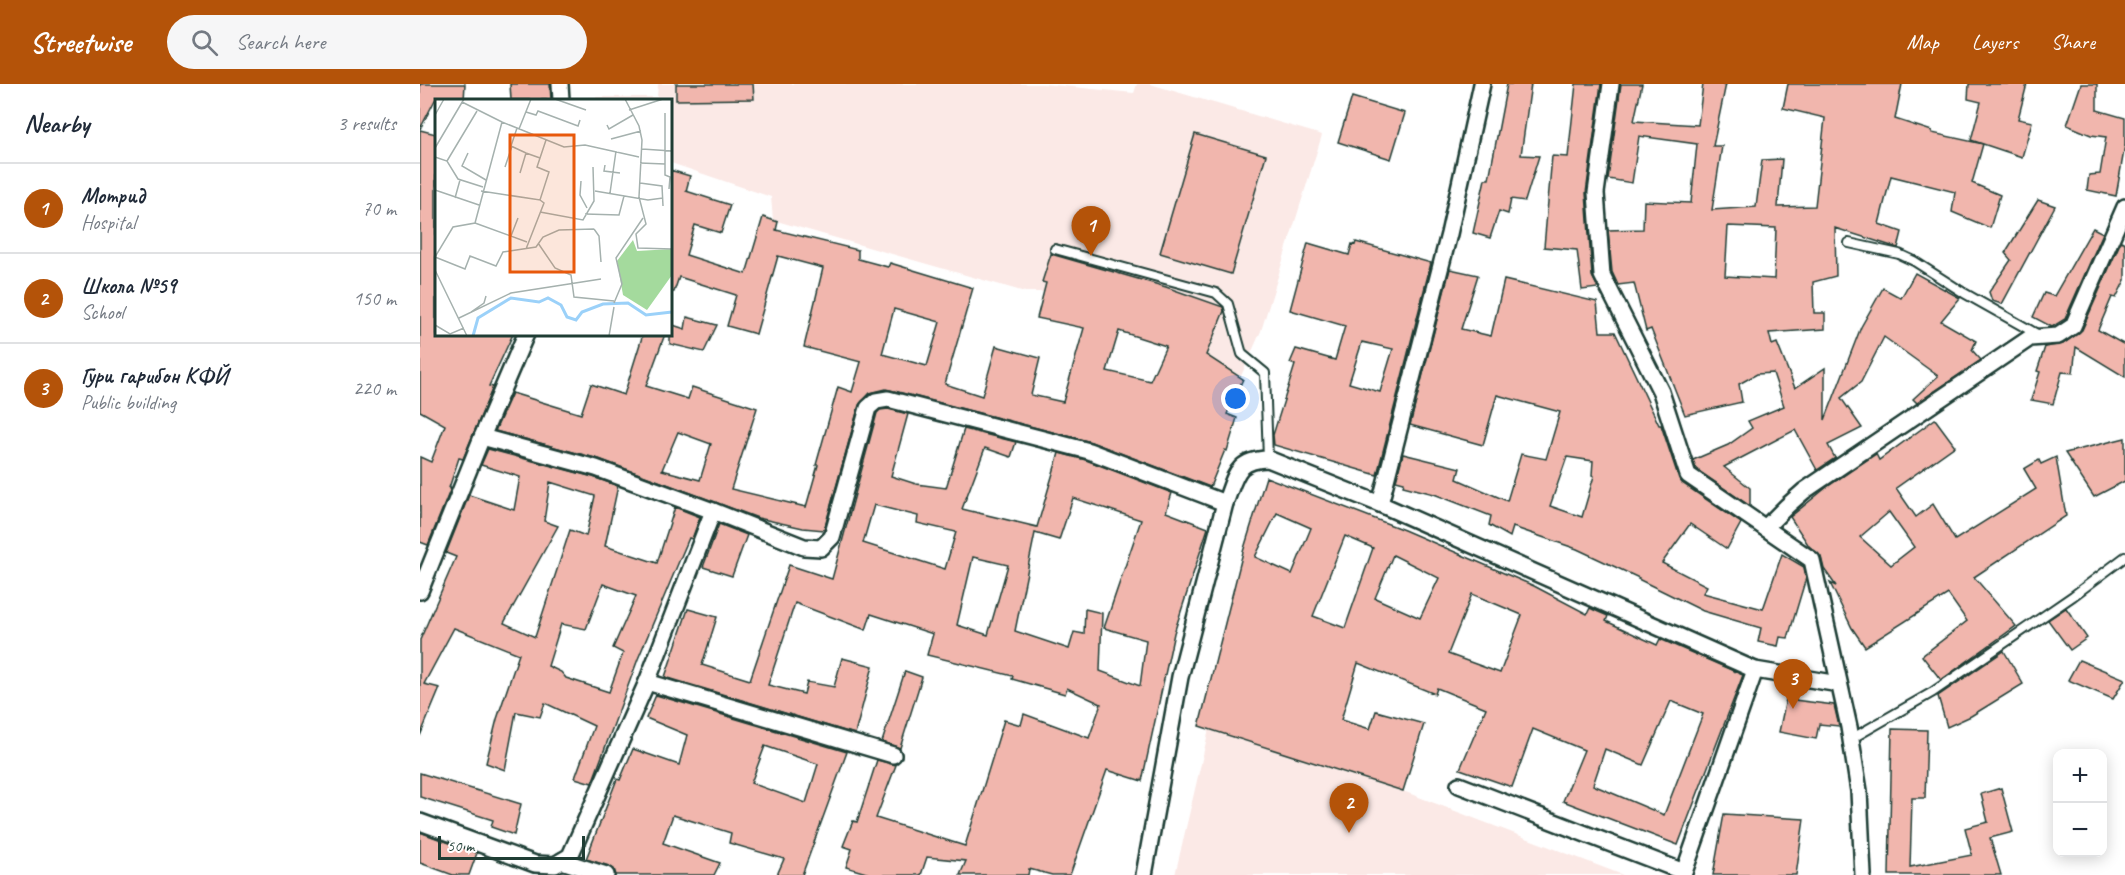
<!DOCTYPE html>
<html lang="en">
<head>
<meta charset="utf-8">
<style>
  :root { --surface:#fff; --page:#f6f6f7; --text:#1f2937; --muted:#747a83; --line:#e0e1e3; --accent:#b45309 }
  body { margin:0; font-family:Caveat,sans-serif; background:var(--page); color:var(--text) }
  .controls { position:absolute; right:18px; bottom:18px; display:grid; overflow:hidden; border-radius:12px; box-shadow:0 3px 15px #0003 }
  .controls button { width:54px; height:54px; display:grid; place-items:center; padding:0; border:0; border-bottom:2px solid var(--line); background:var(--surface); color:var(--text); font:30px sans-serif }
  .scale { position:absolute; left:18px; bottom:15px; width:147px; box-sizing:border-box; padding-left:6px; border:3px solid #1f3d34; border-top:0; font-size:16px; line-height:21px; white-space:nowrap; color:#1f3d34; -webkit-text-stroke:4px #fff; paint-order:stroke }
  .you { position:absolute; left:816px; top:315px; width:21px; height:21px; margin:-15px; border:4px solid #fff; border-radius:50%; background:#1a73e8; box-shadow:0 0 0 9px #1a73e833 }
  .badge { display:grid; place-items:center; width:39px; height:39px; border-radius:50%; background:var(--accent); color:#fff; font-size:20px; font-weight:700 }
  .pin { position:absolute; translate:-50% -50px; filter:drop-shadow(0 2px 3px #0008) }
  .pin::after { content:''; position:absolute; top:32px; width:21px; height:18px; background:inherit; clip-path:polygon(0 0,100% 0,50% 100%) }
  .list { margin:0; padding:0; list-style:none }
  h2 { display:flex; justify-content:space-between; align-items:center; height:78px; margin:0; padding:0 24px; font-size:26px }
  h2 small { font-size:20px; font-weight:400; color:var(--muted) }
  .list li { display:grid; grid-template-columns:39px 1fr auto; gap:18px; align-items:center; box-sizing:border-box; height:90px; padding:0 24px; border-top:2px solid var(--line) }
  .list b { display:block; font-size:22px; white-space:nowrap }
  .list p { margin:0; font-size:20px; white-space:nowrap; color:var(--muted) }
  .list em { font-size:20px; font-style:normal; color:var(--muted) }
  .icon { flex:none; width:33px; height:33px; fill:none; stroke:currentColor; stroke-width:2; stroke-linecap:round; stroke-linejoin:round }
  .map { position:relative; flex:none; width:1705px; height:791px; overflow:hidden }
  header { display:flex; align-items:center; gap:36px; box-sizing:border-box; height:84px; padding:0 30px; background:var(--accent); color:#fff }
  header strong { font-size:28px }
  nav { display:flex; gap:33px; margin-inline-start:auto; font-size:21px }
  .search { width:420px; height:54px; background:var(--page); display:flex; align-items:center; gap:15px; box-sizing:border-box; padding:0 21px; border-radius:33px; color:var(--muted); font-size:22px }
  main { display:flex }
  aside { flex:1; background:var(--surface) }
  .map>svg:first-child { display:block }
</style>
</head>
<body>
<header>
<strong>Streetwise</strong>
<div class="search"><svg class="icon" aria-label="search" viewBox="0 0 24 24"><circle cx="10" cy="10" r="6"/><path d="M15 15l6 6"/></svg>Search here</div>
<nav><a>Map</a><a>Layers</a><a>Share</a></nav>
</header>
<main>
<aside>
<h2>Nearby<small>3 results</small></h2>
<ul class="list">
<li><span class="badge">1</span><div><b>Мотрид</b><p>Hospital</p></div><em>70 m</em></li>
<li><span class="badge">2</span><div><b>Школа №59</b><p>School</p></div><em>150 m</em></li>
<li><span class="badge">3</span><div><b>Гури гарибон КФЙ</b><p>Public building</p></div><em>220 m</em></li>
</ul>
</aside>
<div class="map">
<svg width="1705" height="791" viewBox="0 0 1705 791">
  <rect width="100%" height="100%" fill="#fff"/>
  <filter id="ink" filterUnits="userSpaceOnUse"><feTurbulence type="fractalNoise" baseFrequency=".0167" numOctaves="2"/><feDisplacementMap in="SourceGraphic" scale="12" xChannelSelector="R" yChannelSelector="G"/><feConvolveMatrix kernelMatrix="1 2 1 2 8 2 1 2 1" color-interpolation-filters="sRGB"/></filter>
  <g filter="url(#ink)">
    <g fill="#fbe9e6">
      <path d="M238,0H622L714,9L717,0H730L902,51L841,247L821,292L674,208H605L353,136L351,113L251,79L250,16H168V13H237Z"/>
      <path d="M789,645L983,707L1203,791H755Z"/>
    </g>
    <g fill="#f1b6ad" stroke="#1f3d34" stroke-width="1.5" fill-rule="evenodd">
      <path d="M0,0H45L44,16H15L0,45Z"/>
      <path d="M90,0H130L131,16H91Z"/>
      <path d="M256,0H333L334,15L256,16Z"/>
      <path d="M1087,0H1111L1101,71L1119,72L1105,117L1091,115L1088,130L1079,127L1070,154L1053,149L1065,95H1069Z"/>
      <path d="M1156,0H1181L1166,109L1172,192L1178,204L1162,206L1157,166L1124,163L1132,72L1148,73Z"/>
      <path d="M1201,0H1222L1214,37L1278,41L1283,0H1306L1293,62H1302L1292,126L1336,123L1342,76L1362,75L1358,123L1395,122L1405,34L1363,24L1368,0H1482L1475,35L1512,47V49L1563,60L1552,99L1580,111L1570,144L1532,128L1535,108L1471,92L1459,140L1482,148L1478,164L1415,144L1416,192L1393,198L1394,229H1405V245L1349,249L1352,261L1357,259L1375,304L1405,284V336L1441,243L1463,204L1481,214L1495,189L1540,214L1521,237L1556,257L1552,266L1561,276L1497,319L1493,315L1518,292L1464,253L1441,298L1421,314L1442,344L1408,361L1415,374L1397,386L1375,346L1304,383L1330,404V422L1276,385L1273,376L1308,361L1332,344L1328,337L1364,322L1353,289L1337,290L1319,300L1322,318L1265,331L1231,245L1226,247L1214,199L1198,201L1192,188L1188,146L1223,145L1224,117L1271,119L1277,60L1219,52L1212,99L1188,95ZM1308,142L1356,144L1354,195L1305,192Z"/>
      <path d="M1549,0H1607L1598,35L1612,38L1602,73L1551,56L1561,18L1548,15Z"/>
      <path d="M1661,0H1677V26L1705,34V61L1696,112L1667,106L1669,91L1680,90L1686,53L1671,51L1647,41Z"/>
      <path d="M932,13L985,29L971,75L918,58Z"/>
      <path d="M0,46L16,50V250H93L69,302L73,303L43,375L39,374L29,404H31L8,461L0,458V373L11,378L25,341L0,327Z"/>
      <path d="M775,50L846,71L811,190L740,169Z"/>
      <path d="M250,86L270,92L266,107L310,121L301,149L275,141L266,171L326,190L343,133L358,138L356,146L438,166V175L468,183L470,179L553,204L525,300L562,312L576,262L620,274L611,311L643,318L664,244L617,234L626,199L622,198L631,170L746,203L803,223L804,227L786,271L823,295L807,330L817,334L807,367L805,366L790,403L671,358L466,305L450,309L439,321L404,446L383,444L338,434L179,375L75,347L92,309L161,330L171,300L204,311L223,250H245L226,302L268,315L272,303L337,324L311,405L386,423L398,381H396L418,303L432,308L441,278L384,263L403,184L358,172L336,250L307,242L316,211L259,193L254,208H250ZM474,225L520,238L507,282L462,270ZM699,247L746,262L730,297L687,287ZM258,348L291,360L280,396L242,386Z"/>
      <path d="M1618,116L1635,122L1582,220L1572,217L1569,208L1591,176L1585,169Z"/>
      <path d="M1673,144L1683,149L1645,235L1632,243L1613,233L1624,209L1634,212Z"/>
      <path d="M1701,157L1705,159V196L1696,214L1692,213L1678,246L1705,261V293L1656,263L1653,289L1642,288L1633,320L1611,316L1620,288L1617,287L1625,263L1643,260L1662,246Z"/>
      <path d="M936,158L1011,179L957,391L854,361L853,351L875,281L870,279L876,265L915,276L925,242L870,226L888,159L929,171L932,160L935,161ZM942,258L973,265L960,308L929,299Z"/>
      <path d="M1030,185L1058,191L1041,245L1071,252L1084,196L1177,218L1180,248H1195L1239,341H1241L1259,395L1262,399L1321,439L1307,465L1270,440L1242,479L1287,502L1283,509L1343,525L1362,470L1384,483L1386,494L1368,554L1360,553L1358,562L1338,558L1341,544L1283,527L1218,495L1219,494L1157,465L1093,443L1090,453L1069,441L1071,432L1014,410L983,402L984,398L976,396L983,370L1040,384L1037,395L1087,417L1101,370L1126,375L1140,328L1077,311L1063,361L990,341ZM1147,373L1173,377L1172,391L1174,392L1162,433L1130,422Z"/>
      <path d="M267,233L297,241L284,268L250,260V240L265,245Z"/>
      <path d="M468,325L488,330L471,392L496,400L526,404L544,345L596,358L591,373L565,364L542,425L617,443L639,369L666,376L752,409L746,428L788,444L754,549L722,697L687,686L650,791H632L609,785L608,791H540L546,777L507,773L501,791H453L426,783L432,765L423,762L433,737L437,738L457,676L476,681L456,734L545,762L584,636L601,641L604,630L669,654L681,620L647,604L645,610L592,595L593,592L507,571L513,550L451,530L446,546L375,519L348,601L384,610L387,598L414,603L422,574L453,582L435,650L245,593L268,525L297,533L282,581L330,596L369,481L412,495L457,329L460,326ZM653,414L721,436L684,544L726,556L720,602L680,587L682,529L665,525L664,550L654,548L649,565L595,547L615,449L639,456ZM454,421L498,432L497,439L536,448L525,485L443,459ZM553,473L588,481L568,551L537,541Z"/>
      <path d="M1515,335L1535,362L1476,404L1496,433L1513,420L1535,456L1616,405L1604,385L1619,376L1621,380L1636,373L1646,432L1554,493L1596,542L1521,596L1502,572L1547,537L1528,510L1445,563L1432,544L1410,499L1416,502L1404,485L1401,473L1389,462L1370,433L1407,403L1456,370L1459,376ZM1469,428L1494,463L1471,481L1440,453Z"/>
      <path d="M1705,354V397L1674,413L1645,369Z"/>
      <path d="M68,365L173,393L198,402L185,462L237,479L255,423L280,433L272,455L269,454L260,475L218,575L172,699L155,694L174,642L125,619L120,633L96,628L85,686L66,679L77,635L99,570L34,544L4,600L20,604L0,652V556L36,473L26,469L49,411L94,426L100,393L61,381ZM130,398L175,412L166,452L150,446L115,553L84,539L138,442L124,437ZM183,500L216,512L193,564L203,569L189,608L146,594L141,588L128,582L141,540L166,545Z"/>
      <path d="M846,393L984,446L1114,502L1167,530L1170,524L1174,526L1188,532L1186,537L1237,561L1240,555L1323,591L1258,761L1143,717L1164,666L1113,645L1092,703L1040,685L1066,624L1017,604L1015,610L938,579L921,636L950,645L956,627L1004,640L983,707L779,642L823,468ZM857,429L891,444L872,490L835,473ZM925,452L953,464L925,544L893,532ZM973,471L1019,494L1000,534L955,514ZM1052,510L1102,531L1080,589L1028,570ZM1251,617L1283,630L1244,731L1173,701L1185,665L1223,681Z"/>
      <path d="M299,440L327,451L312,492L283,483Z"/>
      <path d="M1646,524L1667,554L1650,566L1628,536Z"/>
      <path d="M1584,567L1603,600L1551,632L1527,643L1518,612Z"/>
      <path d="M1659,576L1705,595L1693,615L1648,596Z"/>
      <path d="M485,587L502,593L480,664L462,658Z"/>
      <path d="M236,611L427,668L382,791H357L364,775L309,759L311,749L253,731L243,759L300,779L294,791H196L194,785L189,782L166,775L197,695L200,696L213,665L259,681L267,651L226,634ZM345,662L398,680L386,719L331,699Z"/>
      <path d="M1366,615L1414,621L1419,642L1399,640L1396,655L1359,648Z"/>
      <path d="M1472,645L1507,646L1505,714H1492L1490,783L1552,771L1545,744L1568,738L1561,710L1581,704L1593,748L1570,754L1581,791H1469Z"/>
      <path d="M0,689L101,720L94,751L71,743L73,736L0,713Z"/>
      <path d="M1304,730L1384,735L1376,791H1293Z"/>
      <path d="M0,748L57,769L49,791H33L0,779Z"/>
    </g>
    <g fill="none" stroke-linecap="round" stroke-linejoin="round">
      <defs>
        <g id="service">
          <path d="M1429,159L1479,170L1494,177L1544,209L1617,250"/>
          <path d="M635,165L796,209L808,220L822,270L845,289L848,375"/>
          <path d="M1431,655L1513,608L1653,512L1705,473"/>
        </g>
        <g id="minor">
          <path d="M140,0L141,16"/>
          <path d="M1191,0L1176,109L1182,191L1241,308L1268,391L1392,476L1429,643L1439,707L1443,791"/>
          <path d="M805,419C816,392 815,376 848,375L960,420L1335,586L1419,600"/>
          <path d="M960,420L1029,150L1062,0"/>
          <path d="M293,427L384,463L401,464L412,453L448,324L456,317L468,315L669,367L805,419L760,593L724,791"/>
          <path d="M1345,444L1367,422L1384,407L1610,254L1638,252L1653,242L1705,123"/>
          <path d="M0,507L62,353L106,250"/>
          <path d="M227,598L473,671"/>
          <path d="M1039,701L1264,788"/>
          <path d="M0,738L115,780L135,781L150,772L227,598L293,427L176,384L62,353"/>
          <path d="M142,777L186,791"/>
          <path d="M1263,791L1335,586"/>
        </g>
      </defs>
      <use href="#service" stroke="#1f3d34" stroke-width="12"/>
      <use href="#minor" stroke="#1f3d34" stroke-width="20"/>
      <use href="#service" stroke="#fff" stroke-width="8"/>
      <use href="#minor" stroke="#fff" stroke-width="15"/>
    </g>
  </g>
  <g transform="translate(15 15)">
    <rect width="237" height="237" fill="#fff"/>
    <path d="M198,141L202,152L237,150V176L212,211L188,196L182,162Z" fill="#a4da9d"/>
    <path fill="none" stroke="#9bd1f9" stroke-width="3" d="M38,237L43,219L76,199L104,203L113,199L126,206L132,218L141,221L147,213L168,205L193,204L211,216L237,213"/>
    <path fill="none" stroke="#a5b1ae" stroke-width="1.5" d="M120,0L151,11M190,0L204,27L207,41L204,98L211,125L201,135L203,149L237,150M27,3L67,23M194,11L228,0M91,13L101,16L103,12L143,27L145,21M230,14V76L235,78L234,90M0,16L9,0M172,26L174,30L198,16M82,29L76,47L91,54L105,59L111,41M84,30L96,0M176,40L206,32M0,49L29,0M207,50L237,52M33,54L27,67L51,81M0,58L12,62L23,80L48,88M12,62L42,12M205,64L230,65M170,66L169,72L185,74M70,68L77,47M85,74L91,54M146,82L145,96L152,109M205,84L227,87L228,107M0,91L44,106M46,92L105,101L114,73L102,68L105,59M160,92L213,101L228,99M175,94L181,52M20,99L25,81M105,113L148,121L159,102L158,68M150,115L184,116L189,97M40,124L92,143M159,130L164,137L166,163M76,137L83,119M103,144L120,169L136,176L139,198L179,202M91,150L109,104L105,101M0,158L18,128L40,124L67,23L129,48L150,46L204,58M0,158L30,170L35,157L61,167L68,153L101,148L108,138L124,131L159,130M0,171L32,237M179,204L187,185L181,159L208,119M36,213L49,204L51,197M24,219L76,194L166,180M0,226L15,235L29,229M174,237L179,208"/>
    <path fill="#e8590c" fill-opacity="0.15" stroke="#e8590c" stroke-width="3" d="M75,36H139V173H75Z"/>
    <rect width="237" height="237" fill="none" stroke="#1f3d34" stroke-width="3"/>
  </g>
</svg>
<div class="controls">
<button>+</button>
<button>−</button>
</div>
<div class="scale">50 m</div>
<div class="you"></div>
<div class="pin badge" style="left:671px;top:172px">1</div>
<div class="pin badge" style="left:929px;top:749px">2</div>
<div class="pin badge" style="left:1373px;top:625px">3</div>
</div>
</main>
</body>
</html>
